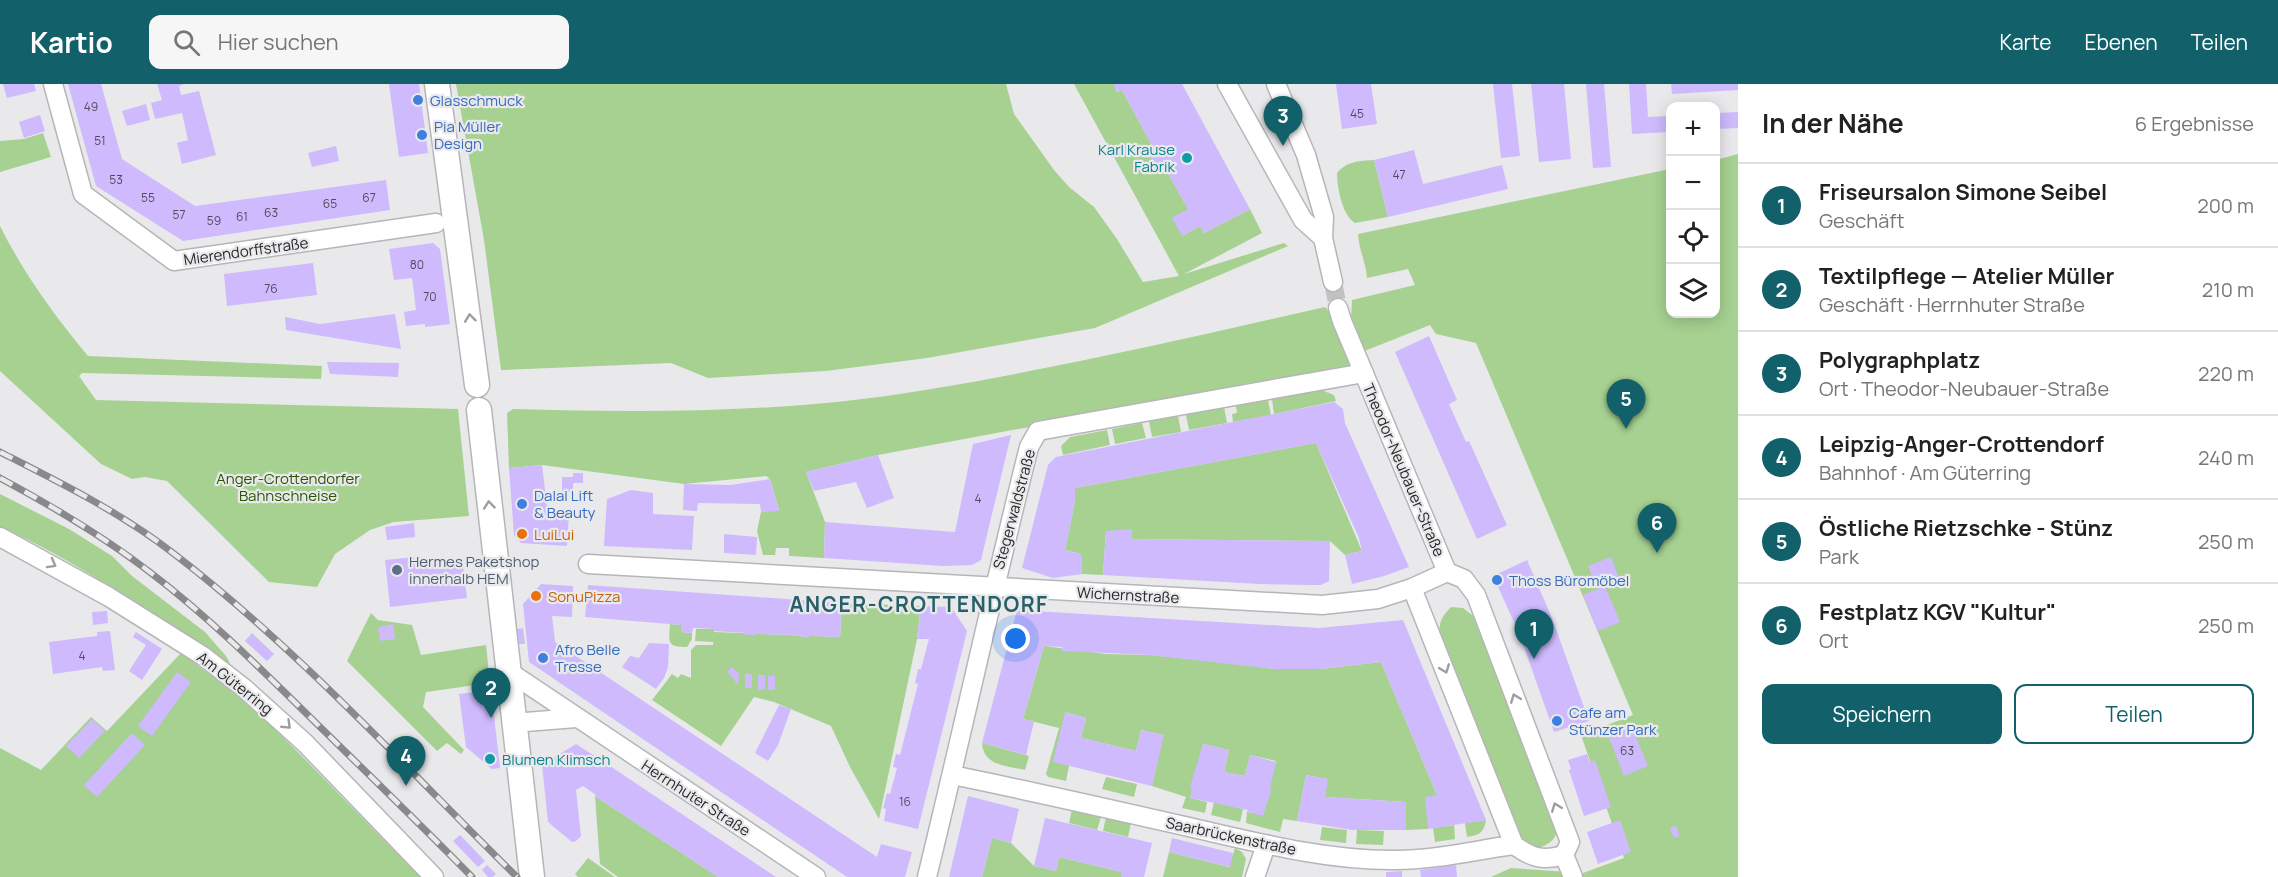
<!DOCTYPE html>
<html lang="de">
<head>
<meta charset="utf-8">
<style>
  :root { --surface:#fff; --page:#f6f6f6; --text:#222; --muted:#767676; --line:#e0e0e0; --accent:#12616a }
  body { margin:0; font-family:Manrope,sans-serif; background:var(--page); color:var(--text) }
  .controls { position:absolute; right:18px; top:18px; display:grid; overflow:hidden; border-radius:12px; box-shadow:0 3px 15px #0003 }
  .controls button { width:54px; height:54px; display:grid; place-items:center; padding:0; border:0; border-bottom:2px solid var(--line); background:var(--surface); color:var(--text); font:30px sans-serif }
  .you { position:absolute; left:1016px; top:555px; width:21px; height:21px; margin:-15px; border:4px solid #fff; border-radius:50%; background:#1a73e8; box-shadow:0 0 0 9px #1a73e833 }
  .badge { display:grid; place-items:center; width:39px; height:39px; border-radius:50%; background:var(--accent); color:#fff; font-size:20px; font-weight:700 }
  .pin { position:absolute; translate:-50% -50px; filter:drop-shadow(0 2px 3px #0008) }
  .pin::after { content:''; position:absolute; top:32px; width:21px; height:18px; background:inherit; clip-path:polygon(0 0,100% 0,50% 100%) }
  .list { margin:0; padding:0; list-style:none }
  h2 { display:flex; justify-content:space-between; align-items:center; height:78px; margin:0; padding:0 24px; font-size:26px }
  h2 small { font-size:20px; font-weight:400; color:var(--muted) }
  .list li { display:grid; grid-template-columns:39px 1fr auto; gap:18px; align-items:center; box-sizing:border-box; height:84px; padding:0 24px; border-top:2px solid var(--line) }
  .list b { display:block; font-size:22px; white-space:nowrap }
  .list p { margin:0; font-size:20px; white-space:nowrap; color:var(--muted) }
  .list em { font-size:20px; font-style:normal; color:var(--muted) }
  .actions { display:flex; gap:12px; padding:18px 24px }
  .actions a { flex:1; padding:14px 0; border:2px solid var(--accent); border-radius:12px; text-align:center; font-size:21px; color:var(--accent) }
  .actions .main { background:var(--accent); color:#fff }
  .icon { flex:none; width:33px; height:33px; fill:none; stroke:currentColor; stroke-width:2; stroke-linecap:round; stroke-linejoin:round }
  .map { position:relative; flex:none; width:1738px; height:793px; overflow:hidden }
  header { display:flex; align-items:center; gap:36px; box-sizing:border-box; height:84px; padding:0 30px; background:var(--accent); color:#fff }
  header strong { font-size:28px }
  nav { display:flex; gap:33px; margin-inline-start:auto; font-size:21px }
  .search { width:420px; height:54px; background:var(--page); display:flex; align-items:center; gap:15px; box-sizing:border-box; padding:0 21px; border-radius:12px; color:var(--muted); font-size:22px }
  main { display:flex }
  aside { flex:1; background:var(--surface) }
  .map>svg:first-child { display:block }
</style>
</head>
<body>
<header>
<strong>Kartio</strong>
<div class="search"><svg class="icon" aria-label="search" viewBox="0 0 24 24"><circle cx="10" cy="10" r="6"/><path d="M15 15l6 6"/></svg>Hier suchen</div>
<nav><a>Karte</a><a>Ebenen</a><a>Teilen</a></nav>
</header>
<main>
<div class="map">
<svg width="1738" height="793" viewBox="0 0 1738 793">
  <rect width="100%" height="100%" fill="#e9e9ec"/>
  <g fill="#a6d191">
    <path d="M456,0H1006L1014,30L1054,86L1069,103L1094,123L1117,155L1143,198L1179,192L1074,0H1114L1117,8L1122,6L1156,69L1150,72L1155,80L1161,77L1188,125L1182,152L1200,142L1204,149L1250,125L1262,149L1184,190L1284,159L1288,162L1095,244L927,274L826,287L708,294L671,279L501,286L484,156Z"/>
    <path d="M43,49L51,73L0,88V57L24,55Z"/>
    <path d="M1738,70V793H1491L1511,784L1583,789L1624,774L1581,651L1633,631L1476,259L1436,250L1430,241L1362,268L1351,235L1352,216L1415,201L1408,185L1367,194C1366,179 1359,166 1358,150L1670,85V230H1716V76Z"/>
    <path d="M1374,76L1388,133L1355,139C1342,131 1337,103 1337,89C1347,77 1359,77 1374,76Z"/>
    <path d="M0,142C24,190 54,231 88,272L322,282L321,295L82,289L79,292L96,316L458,325L469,432L394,438L370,446L335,470L317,503L269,498L167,397L145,393L132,395L101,380L0,287Z"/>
    <path d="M1325,223L1330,229L1354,283L878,371L806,388L825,438L824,474L789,472V464H776L775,471H763L757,447L761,428L779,426L770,395L766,392L684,400L542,381L509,384L507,329L513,325C651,329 789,329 925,306C1059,284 1192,253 1325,223Z"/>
    <path d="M1321,306L1334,311L1336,317L1274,330L1272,315Z"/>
    <path d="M1268,316L1271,331L1233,338L1232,330L1237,329L1236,322Z"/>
    <path d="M1224,323L1227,339L1189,346L1186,331Z"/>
    <path d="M1178,332L1181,348L1152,353L1149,337Z"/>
    <path d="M1142,339L1146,354L1115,360L1112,345Z"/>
    <path d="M1107,346L1110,361L1063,371L1061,362L1070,353Z"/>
    <path d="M1316,359L1362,467L1345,471L1330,457L1132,455L1106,447L1103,491L1082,490L1081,470L1065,466L1075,417V404Z"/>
    <path d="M0,410L69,445L112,472L132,492L205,548L226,572L230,579L223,577C151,530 79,477 0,443Z"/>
    <path d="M842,519L921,522L917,555L879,735L850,683L831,642L774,618L754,613L721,662L652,616L672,590L678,594L681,590L691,594V566L696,561H713V558L695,557L696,545H714V548L840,553Z"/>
    <path d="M1451,523L1463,524L1476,534L1558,740C1557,755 1551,759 1537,765L1526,760L1516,750L1440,554C1438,540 1441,533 1451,523Z"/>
    <path d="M371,529L378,536L412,541L421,571L486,561L490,599L426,608L423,623L464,666L461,670L447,659L437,667L347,577Z"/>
    <path d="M670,540L681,541V548L692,549V555L687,563C666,563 669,558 670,540Z"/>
    <path d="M1044,562L1106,570L1150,571L1239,580L1274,585H1320L1381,578L1437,711L1428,745L1406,746V718L1325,713L1327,695L1306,691L1297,737L1283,735L1280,748L1246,739L1247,728L1263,731L1276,677L1250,671L1245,692L1224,688L1229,666L1203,660L1190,714L1207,718L1205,729L1182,724L1186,713L1152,702L1163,651L1141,646L1136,667L1081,654L1086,634L1065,628L1069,682L1066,697L1048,693L1046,690L1059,644L1023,635Z"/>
    <path d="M181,569L241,613L294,664L420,793H0V664L41,686L91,633L107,647Z"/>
    <path d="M982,659L1029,672L1025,686C1008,682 983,682 982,659Z"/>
    <path d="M1106,693L1137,700L1134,713L1102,705Z"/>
    <path d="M595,712L718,793H618L600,780Z"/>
    <path d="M1214,718L1243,725L1240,738L1211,731Z"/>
    <path d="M1072,725L1101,733L1097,746L1069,739Z"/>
    <path d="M1106,733L1131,739L1128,753L1103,747Z"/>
    <path d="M1486,736C1484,749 1479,751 1467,753L1465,739Z"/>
    <path d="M1454,741L1455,755L1435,758L1433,744Z"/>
    <path d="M1322,743L1347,746L1346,759L1320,756Z"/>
    <path d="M1357,746L1384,747L1383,761L1356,760Z"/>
    <path d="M992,754L1011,759L1034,782L1056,787L1059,773L1122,788L1121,793H982Z"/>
    <path d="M1235,764L1242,768L1246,775L1242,793H1163L1169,768L1229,783Z"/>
    <path d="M588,774L615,793H578L575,790Z"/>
  </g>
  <g fill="#cebafd">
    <path d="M3,0H34L36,7L7,14Z"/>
    <path d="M68,0H101L122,75L195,122L386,96L390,126L183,157L96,102Z"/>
    <path d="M157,0H184L179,2L181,11L199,7L216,71L182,80L177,59L188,56L182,29L155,35L151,19L162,16Z"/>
    <path d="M389,0H419L428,69L399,73Z"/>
    <path d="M1113,0H1182L1250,125L1204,149L1200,142L1182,152L1172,134L1188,125L1161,77L1155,80L1150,72L1156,69L1122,6L1118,8Z"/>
    <path d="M1336,0H1371L1377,40L1342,45Z"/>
    <path d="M1493,0H1512L1520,72L1501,74Z"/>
    <path d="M1531,0H1564L1571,75L1539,78Z"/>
    <path d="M1586,0H1604L1611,83L1593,84Z"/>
    <path d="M1629,0H1646L1648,33L1670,32V48L1632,50Z"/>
    <path d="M1671,0H1738V6L1672,10Z"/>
    <path d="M146,20L150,36L127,42L122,27Z"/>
    <path d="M1738,28V44L1716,45V29Z"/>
    <path d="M40,31L45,47L24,54L19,38Z"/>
    <path d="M336,62L339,77L312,83L308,69Z"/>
    <path d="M1414,66L1423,100L1502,81L1508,105L1388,133L1374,76Z"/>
    <path d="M433,159L440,165L450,240L425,243V240L406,242L404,228L416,226L412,194L394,196L389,165Z"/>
    <path d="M313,179L317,211L227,222L224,190Z"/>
    <path d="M395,230L401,265L286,246L285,233L320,240Z"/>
    <path d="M1429,252L1457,316L1449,320L1466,358L1469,357L1507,441L1477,455L1395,268Z"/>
    <path d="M327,278L399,279L398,293L330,290Z"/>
    <path d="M1334,318L1343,325L1345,339L1409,483L1384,492L1352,500L1345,471L1362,467L1359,454L1316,359L1075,404V417L1065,466L1081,470L1082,490L1053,494L1022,484L1048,381L1056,373Z"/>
    <path d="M1011,351L981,476L972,481L943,482L824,474L825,438L955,448L973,360Z"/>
    <path d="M878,371L894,414L867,424L856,398L814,407L806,388Z"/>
    <path d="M542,381L547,423L550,427L569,428L567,462L521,459L514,451L509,384Z"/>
    <path d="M573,389H583V399H573V408H562V393H573Z"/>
    <path d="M770,395L779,427L761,428L760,420L698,419L697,427L683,426L684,400L730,401Z"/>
    <path d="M631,406L653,409V430L694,432L692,466L604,462L607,415Z"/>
    <path d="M414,439L415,453L387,456L385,443Z"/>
    <path d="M1132,445V455L1330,457L1329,497L1321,501H1311L1259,500L1103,491L1106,447Z"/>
    <path d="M724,450L757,453L756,471L724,469Z"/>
    <path d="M414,473L415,480L462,475L467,514L390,523L385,476Z"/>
    <path d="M1611,473L1619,494L1596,503L1588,482Z"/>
    <path d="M1527,476L1552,534L1589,637L1554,648L1519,549L1493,492Z"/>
    <path d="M541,500L573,502L572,533L552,532L555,558L877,773L881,760L912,768L905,793H847L529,578L523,520Z"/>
    <path d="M588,501L842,519L840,553L809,552V554L801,553V551L755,550V551H746V549L713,547L714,545L693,544L692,549L681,548V541L585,533Z"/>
    <path d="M1605,502L1620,538L1598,547L1583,511Z"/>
    <path d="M921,522L951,523L967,547L918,745L884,737L886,725L883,724L887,709L890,710L897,684L893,683L896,670L900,671L918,600L915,599L918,585H921L929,555H917Z"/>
    <path d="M1017,526L1319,544L1403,536L1486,736L1428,745L1425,713L1437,711L1381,578L1320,585H1274L1150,571L1062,567V563L1044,562L1023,635L1034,638L1026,671L982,659Z"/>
    <path d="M107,527L108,539L93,541L92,528Z"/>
    <path d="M393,540L395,555L380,557L378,543Z"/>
    <path d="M523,544L525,560H519L517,545Z"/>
    <path d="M110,547L115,586L103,587L102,583L53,590L49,558L97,552V548Z"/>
    <path d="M136,548L162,565L142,596L129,587L146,561L133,553Z"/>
    <path d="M252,549L274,570L267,577L245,557Z"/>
    <path d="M649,559L669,560L668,583L664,594L656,605L622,583L630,572L639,574Z"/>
    <path d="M732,583L739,590L738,601L727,587Z"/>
    <path d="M177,588L191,598L152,652L138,642Z"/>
    <rect x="745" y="590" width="7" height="14"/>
    <path d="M758,591H765V605L758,606Z"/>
    <rect x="768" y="592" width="7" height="14"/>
    <path d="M491,606L500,684L492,685L466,663L459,610Z"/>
    <path d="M779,621L791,625L778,661L768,677L755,669Z"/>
    <path d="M1065,628L1086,634L1081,654L1136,667L1141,646L1164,651L1152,702L1053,678Z"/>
    <path d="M92,635L105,647L79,674L66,662Z"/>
    <path d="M1631,641L1648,682L1624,692L1608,651Z"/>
    <path d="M132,649L145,661L97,713L84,701Z"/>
    <path d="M576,660L604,678L776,793H718L595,712L596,711L583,702L576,706L581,752L576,757L572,758L548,738L542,681Z"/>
    <path d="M1203,660L1229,666L1224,688L1245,692L1250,671L1276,678L1270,703L1272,704L1263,732L1247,728L1248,726L1190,714L1192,704L1190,703Z"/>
    <path d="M1587,670L1590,678L1595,676L1611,723L1584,732L1569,686L1571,685L1568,676Z"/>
    <path d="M1306,691L1328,695L1325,713L1406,718V746H1352L1297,737Z"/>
    <path d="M968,712L1019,725L1011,759L992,754L982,793H949Z"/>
    <path d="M1045,734L1152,759L1144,793H1121L1122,788L1059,773L1056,787L1034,782Z"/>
    <path d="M1620,736L1631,768L1598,780L1587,748Z"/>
    <path d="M1676,742L1680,752L1674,754L1670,744Z"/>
    <path d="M460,751L485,777L478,783L453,757Z"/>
    <path d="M1172,754L1233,769L1230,783L1169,768Z"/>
    <path d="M487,781L496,790L493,793H488L482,786Z"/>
    <path d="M1456,781L1457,793H1421L1420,786Z"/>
    <path d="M1402,787V793H1386V788Z"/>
  </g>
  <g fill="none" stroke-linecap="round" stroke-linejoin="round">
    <path stroke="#c2c2c5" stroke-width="18" stroke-dasharray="18 9" stroke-linecap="butt" d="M1333,198L1338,224"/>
    <defs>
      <g id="minor">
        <path d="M53,0L83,110L174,177L436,139"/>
        <path d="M1227,0L1303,136L1323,154"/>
        <path d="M1276,0L1306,71L1324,133L1323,154L1333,198"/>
        <path d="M1338,224L1342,237L1447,488L1464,495L1476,511L1570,758L1564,771L1573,793"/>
        <path d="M0,453L109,513L203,572L244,604L305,659L434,793"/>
        <path d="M588,480L1322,521L1378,515L1412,504L1447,488"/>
        <path d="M1412,504L1514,761C1532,774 1542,777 1564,771"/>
        <path d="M508,587L816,793"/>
        <path d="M513,639L576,634"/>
        <path d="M952,691C1031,707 1110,725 1189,743C1255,758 1328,777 1396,776C1436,776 1475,766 1514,761"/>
        <path d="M927,793C962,650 993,506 1029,363L1038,347L1364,289"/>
        <path d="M1255,793L1266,761"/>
      </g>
      <g id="tertiary">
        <path d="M437,0L477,301"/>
        <path d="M479,326L532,793"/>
      </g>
    </defs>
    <use href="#minor" stroke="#b6b6b9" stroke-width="21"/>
    <use href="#tertiary" stroke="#b6b6b9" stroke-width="27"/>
    <use href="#minor" stroke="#fff" stroke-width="18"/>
    <use href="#tertiary" stroke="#fff" stroke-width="24"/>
    <defs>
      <g id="rail">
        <path d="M0,368C59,398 120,428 173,469C298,565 405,683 517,793"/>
        <path d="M0,394C52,422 103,452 151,489C210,534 263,587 316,639C368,690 421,741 472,793"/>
      </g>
    </defs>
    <use href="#rail" stroke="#89898b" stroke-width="7"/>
    <use href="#rail" stroke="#e9e9ec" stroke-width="4.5" stroke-dasharray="14" stroke-linecap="butt"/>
  </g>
  <defs><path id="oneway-chevron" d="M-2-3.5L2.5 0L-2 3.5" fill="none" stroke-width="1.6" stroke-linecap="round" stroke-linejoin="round" transform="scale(1.5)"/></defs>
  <g stroke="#9e9e9e">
    <use href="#oneway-chevron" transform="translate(470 234) rotate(-97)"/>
    <use href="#oneway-chevron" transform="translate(489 421) rotate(-96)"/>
    <use href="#oneway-chevron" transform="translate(52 480) rotate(29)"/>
    <use href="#oneway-chevron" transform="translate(1445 585) rotate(69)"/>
    <use href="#oneway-chevron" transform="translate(1515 614) rotate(-111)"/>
    <use href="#oneway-chevron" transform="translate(287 641) rotate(44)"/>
    <use href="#oneway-chevron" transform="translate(1556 723) rotate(-111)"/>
  </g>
  <g fill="#3f7fe0" stroke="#e9e9ec" stroke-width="2">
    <circle cx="418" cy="16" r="6"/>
    <circle cx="422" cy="51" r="6"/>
    <circle cx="522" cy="420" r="6"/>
    <circle cx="1497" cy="496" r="6"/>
    <circle cx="543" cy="574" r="6"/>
    <circle cx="1557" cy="637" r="6"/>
  </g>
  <g fill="#0f9aa8" stroke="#e9e9ec" stroke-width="2">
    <circle cx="1187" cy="74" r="6"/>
    <circle cx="490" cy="675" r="6"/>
  </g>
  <g fill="#e8710a" stroke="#e9e9ec" stroke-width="2">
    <circle cx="522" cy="450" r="6"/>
    <circle cx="536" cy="512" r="6"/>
  </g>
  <circle fill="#5c6f8a" stroke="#e9e9ec" stroke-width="2" cx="397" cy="486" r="6"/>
  <g text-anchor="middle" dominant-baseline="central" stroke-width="4.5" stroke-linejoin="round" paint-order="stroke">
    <g font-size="12" fill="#514c5d">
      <text x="91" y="22">49</text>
      <text x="1357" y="29">45</text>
      <text x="100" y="56">51</text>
      <text x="1399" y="90">47</text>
      <text x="116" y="95">53</text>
      <text x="148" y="113">55</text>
      <text x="369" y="113">67</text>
      <text x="330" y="119">65</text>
      <text x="271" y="128">63</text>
      <text x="179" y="130">57</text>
      <text x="242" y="132">61</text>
      <text x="214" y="136">59</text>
      <text x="417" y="180">80</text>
      <text x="271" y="204">76</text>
      <text x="430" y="212">70</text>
      <text x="978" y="414">4</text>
      <text x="82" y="571">4</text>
      <text x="1627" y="666">63</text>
      <text x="905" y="717">16</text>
    </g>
    <g font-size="15" fill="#366cbe" stroke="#e9e9ec" text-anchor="start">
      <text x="430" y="16">Glasschmuck</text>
      <text x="434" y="42">Pia Müller<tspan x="434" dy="17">Design</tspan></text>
      <text x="534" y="411">Dalal Lift<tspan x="534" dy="17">&amp; Beauty</tspan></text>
      <text x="1509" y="496">Thoss Büromöbel</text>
      <text x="555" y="565">Afro Belle<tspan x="555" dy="17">Tresse</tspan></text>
      <text x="1569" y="628">Cafe am<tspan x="1569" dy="17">Stünzer Park</tspan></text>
    </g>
    <g font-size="15" fill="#0d838f" stroke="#e9e9ec" text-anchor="end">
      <text x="1175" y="65">Karl Krause<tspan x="1175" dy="17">Fabrik</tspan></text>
      <text x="502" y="675" text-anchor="start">Blumen Klimsch</text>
    </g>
    <g font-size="15" fill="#272728" stroke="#e9e9ec">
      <text transform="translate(246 167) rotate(-8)">Mierendorffstraße</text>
      <text transform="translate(1404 386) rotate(67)">Theodor-Neubauer-Straße</text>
      <text transform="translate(1014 425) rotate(-75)">Stegerwaldstraße</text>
      <text transform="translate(1128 511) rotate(3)">Wichernstraße</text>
      <text transform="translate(235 599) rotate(38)">Am Güterring</text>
      <text transform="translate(696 714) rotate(33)">Herrnhuter Straße</text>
      <text transform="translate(1231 752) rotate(12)">Saarbrückenstraße</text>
    </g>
    <g font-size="15" fill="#285600" stroke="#e9e9ec">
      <text x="288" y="394">Anger-Crottendorfer<tspan x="288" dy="17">Bahnschneise</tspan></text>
    </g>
    <g font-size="15" fill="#c56008" stroke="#e9e9ec" text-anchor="start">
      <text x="534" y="450">LuiLui</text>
      <text x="548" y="512">SonuPizza</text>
    </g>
    <g font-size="15" fill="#4e5e75" stroke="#e9e9ec" text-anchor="start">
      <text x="409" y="477">Hermes Paketshop<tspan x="409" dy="17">innerhalb HEM</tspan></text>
    </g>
    <g font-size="21" font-weight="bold" letter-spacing="1.5" fill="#276067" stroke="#e9e9ec">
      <text x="919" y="520">ANGER-CROTTENDORF</text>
    </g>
  </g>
</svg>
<div class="controls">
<button>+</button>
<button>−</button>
<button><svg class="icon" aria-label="locate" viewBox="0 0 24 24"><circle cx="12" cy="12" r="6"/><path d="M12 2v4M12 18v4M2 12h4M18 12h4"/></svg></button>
<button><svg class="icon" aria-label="layers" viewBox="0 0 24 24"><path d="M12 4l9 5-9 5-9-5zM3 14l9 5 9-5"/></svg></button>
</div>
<div class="you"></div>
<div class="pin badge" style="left:1534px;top:575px">1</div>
<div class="pin badge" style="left:491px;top:634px">2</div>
<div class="pin badge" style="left:1283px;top:62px">3</div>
<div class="pin badge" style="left:406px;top:702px">4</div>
<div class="pin badge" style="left:1626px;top:345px">5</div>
<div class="pin badge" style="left:1657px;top:469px">6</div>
</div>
<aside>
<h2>In der Nähe<small>6 Ergebnisse</small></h2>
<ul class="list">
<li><span class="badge">1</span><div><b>Friseursalon Simone Seibel</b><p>Geschäft</p></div><em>200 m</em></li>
<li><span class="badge">2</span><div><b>Textilpflege — Atelier Müller</b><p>Geschäft · Herrnhuter Straße</p></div><em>210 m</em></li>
<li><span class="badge">3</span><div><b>Polygraphplatz</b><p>Ort · Theodor-Neubauer-Straße</p></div><em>220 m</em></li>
<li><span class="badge">4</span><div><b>Leipzig-Anger-Crottendorf</b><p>Bahnhof · Am Güterring</p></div><em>240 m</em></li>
<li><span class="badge">5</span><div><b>Östliche Rietzschke - Stünz</b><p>Park</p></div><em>250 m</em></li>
<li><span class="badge">6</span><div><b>Festplatz KGV &quot;Kultur&quot;</b><p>Ort</p></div><em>250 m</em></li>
</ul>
<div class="actions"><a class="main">Speichern</a><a>Teilen</a></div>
</aside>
</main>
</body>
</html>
